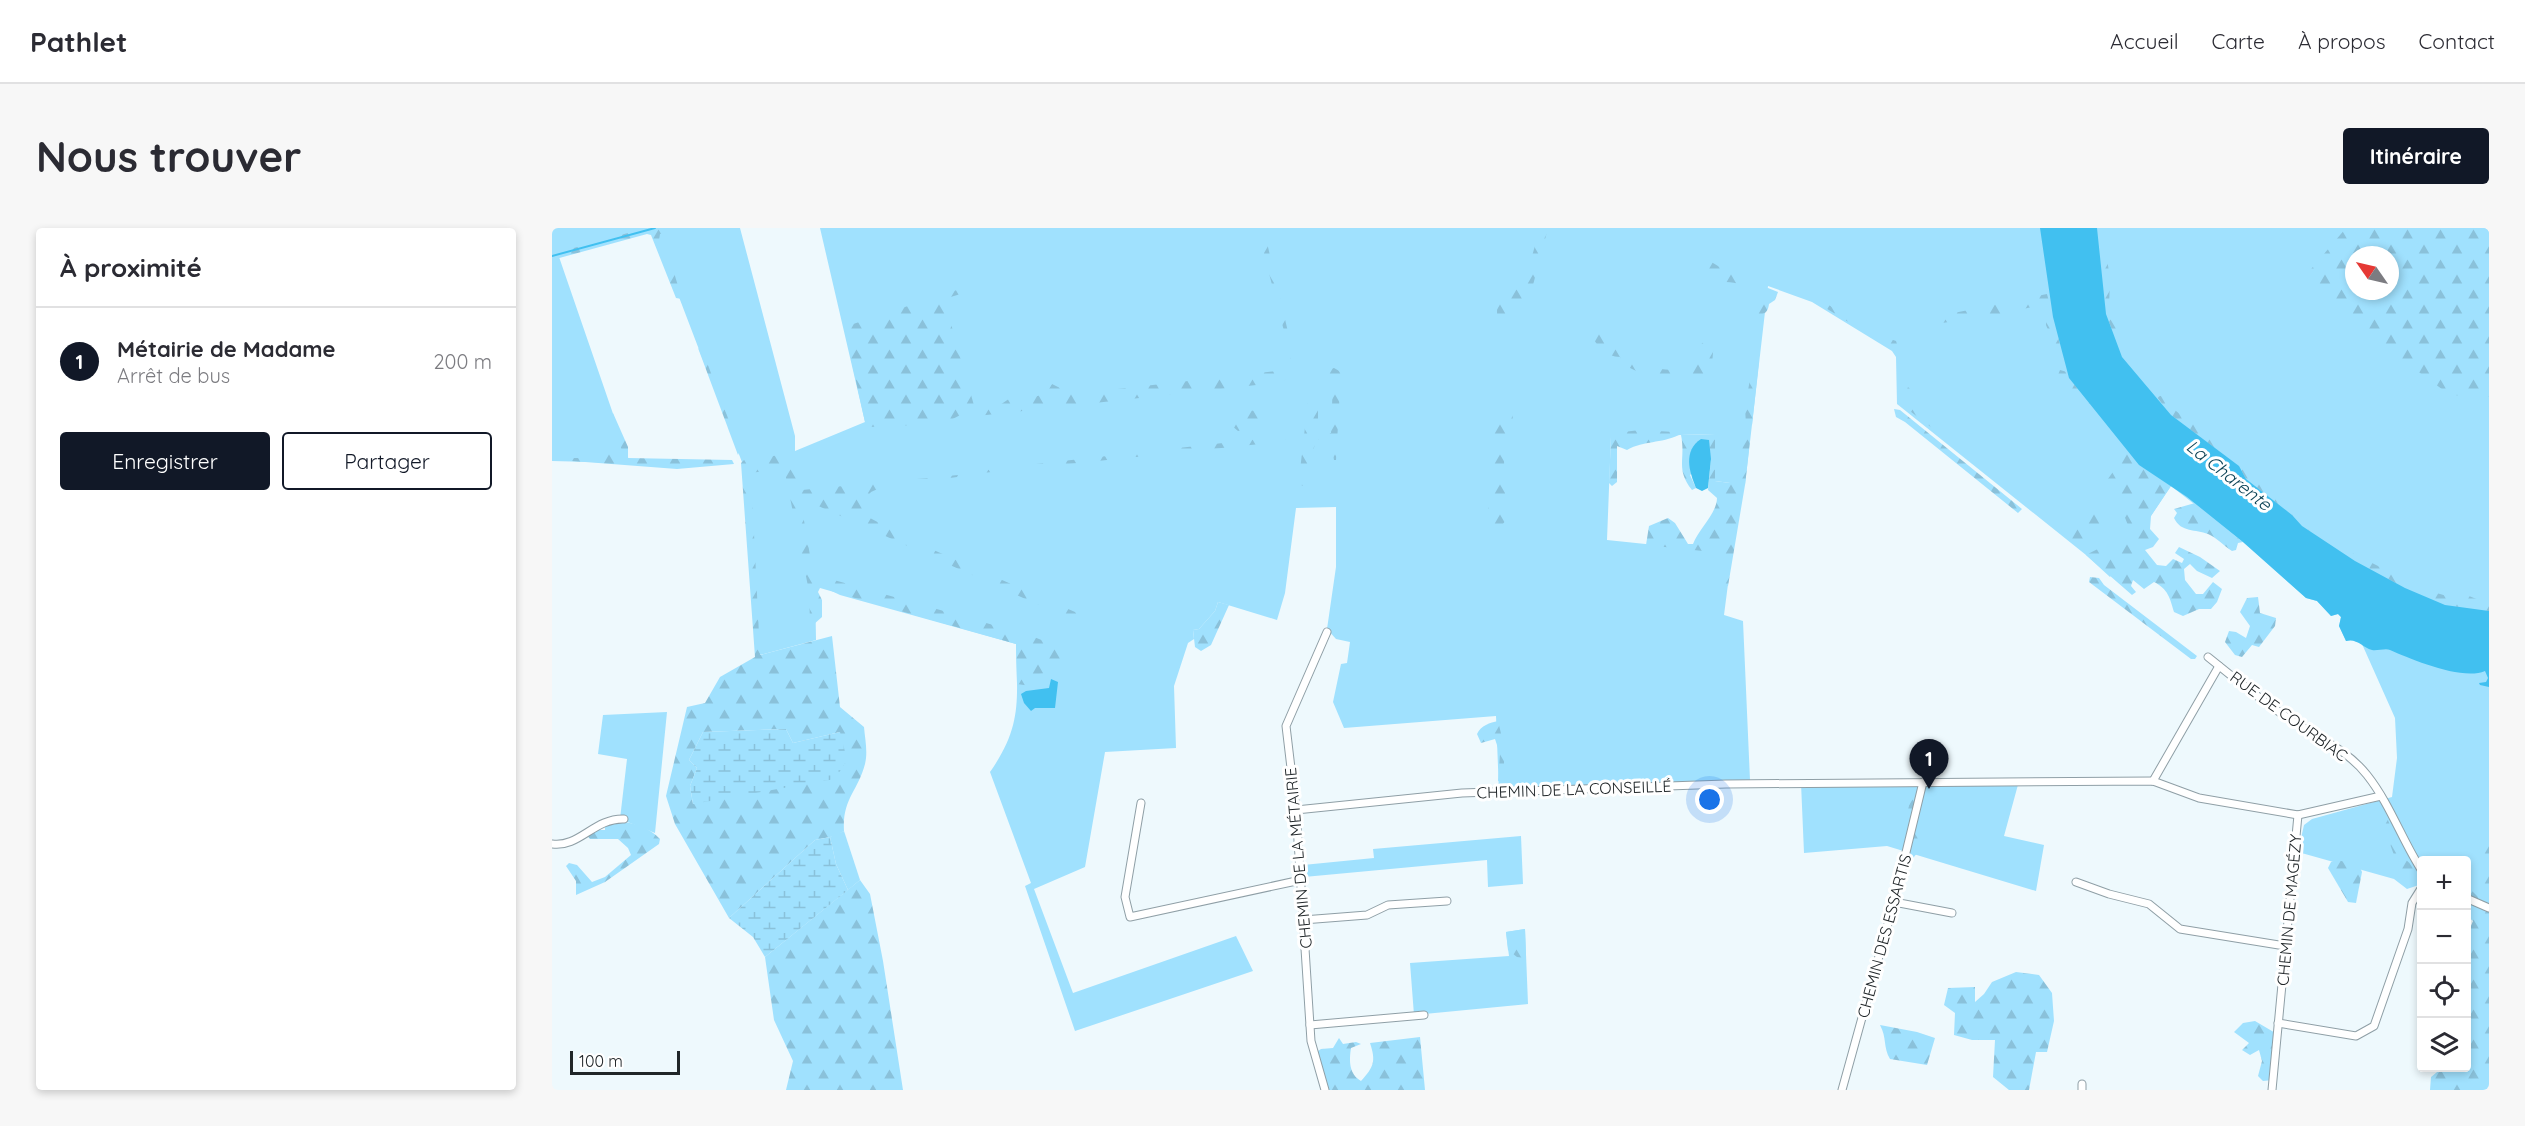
<!DOCTYPE html>
<html lang="fr">
<head>
<meta charset="utf-8">
<style>
  :root { --surface:#fff; --page:#f7f7f7; --text:#2b2b33; --muted:#7c7c81; --line:#e1e1e2; --accent:#111827 }
  body { margin:0; font-family:Quicksand,sans-serif; background:var(--page); color:var(--text) }
  .controls { position:absolute; right:18px; bottom:18px; display:grid; overflow:hidden; border-radius:6px; box-shadow:0 3px 9px #0003 }
  .controls button { width:54px; height:54px; display:grid; place-items:center; padding:0; border:0; border-bottom:2px solid var(--line); background:var(--surface); color:var(--text); font:30px sans-serif }
  .compass { position:absolute; left:1793px; top:18px; width:54px; height:54px; border-radius:50%; background:var(--surface); box-shadow:0 3px 9px #0003; rotate:304deg }
  .scale { position:absolute; left:18px; bottom:15px; width:110px; box-sizing:border-box; padding-left:6px; border:3px solid #202629; border-top:0; font-size:16px; line-height:21px; white-space:nowrap; color:#202629; -webkit-text-stroke:4px #fff; paint-order:stroke }
  .you { position:absolute; left:1158px; top:572px; width:21px; height:21px; margin:-15px; border:4px solid #fff; border-radius:50%; background:#1a73e8; box-shadow:0 0 0 9px #1a73e833 }
  .badge { display:grid; place-items:center; width:39px; height:39px; border-radius:50%; background:var(--accent); color:#fff; font-size:20px; font-weight:700 }
  .pin { position:absolute; translate:-50% -50px; filter:drop-shadow(0 2px 3px #0008) }
  .pin::after { content:''; position:absolute; top:32px; width:21px; height:18px; background:inherit; clip-path:polygon(0 0,100% 0,50% 100%) }
  .list { margin:0; padding:0; list-style:none }
  h2 { display:flex; justify-content:space-between; align-items:center; height:78px; margin:0; padding:0 24px; font-size:26px }
  h2 small { font-size:20px; font-weight:400; color:var(--muted) }
  .list li { display:grid; grid-template-columns:39px 1fr auto; gap:18px; align-items:center; box-sizing:border-box; height:108px; padding:0 24px; border-top:2px solid var(--line) }
  .list b { display:block; font-size:22px; white-space:nowrap }
  .list p { margin:0; font-size:20px; white-space:nowrap; color:var(--muted) }
  .list em { font-size:20px; font-style:normal; color:var(--muted) }
  .actions { display:flex; gap:12px; padding:18px 24px }
  .actions a { flex:1; padding:14px 0; border:2px solid var(--accent); border-radius:6px; text-align:center; font-size:21px; color:var(--accent) }
  .actions .main { background:var(--accent); color:#fff }
  .icon { flex:none; width:33px; height:33px; fill:none; stroke:currentColor; stroke-width:2; stroke-linecap:round; stroke-linejoin:round }
  .map { position:relative; flex:none; width:1937px; height:862px; overflow:hidden; border-radius:6px }
  header { display:flex; align-items:center; gap:36px; box-sizing:border-box; height:84px; padding:0 30px; background:var(--surface); border-bottom:2px solid var(--line) }
  header strong { font-size:28px }
  nav { display:flex; gap:33px; margin-inline-start:auto; font-size:21px }
  .intro { display:flex; align-items:center; justify-content:space-between; box-sizing:border-box; height:144px; padding:0 36px }
  h1 { margin:0; font-size:42px }
  .button { padding:15px 27px; border-radius:6px; background:var(--accent); color:#fff; font-size:21px; font-weight:700 }
  main { display:flex; gap:36px; padding:0 36px }
  aside { flex:1; background:var(--surface); border-radius:6px; box-shadow:0 3px 9px #0003 }
  .map>svg:first-child { display:block }
</style>
</head>
<body>
<header>
<strong>Pathlet</strong>
<nav><a>Accueil</a><a>Carte</a><a>À propos</a><a>Contact</a></nav>
</header>
<div class="intro"><h1>Nous trouver</h1><a class="button">Itinéraire</a></div>
<main>
<aside>
<h2>À proximité<small></small></h2>
<ul class="list">
<li><span class="badge">1</span><div><b>Métairie de Madame</b><p>Arrêt de bus</p></div><em>200 m</em></li>
</ul>
<div class="actions"><a class="main">Enregistrer</a><a>Partager</a></div>
</aside>
<div class="map">
<svg width="1937" height="862" viewBox="0 0 1937 862">
  <defs>
    <pattern id="forest-firs" width="22" height="20" patternUnits="userSpaceOnUse" patternTransform="scale(1.5)"><rect width="22" height="20" fill="#a0e1fe"/><path d="M5 1l3.5 6h-7zM16 11l3.5 6h-7z" fill="#8ac1da"/></pattern>
    <pattern id="wetland-marsh" width="20" height="14" patternUnits="userSpaceOnUse" patternTransform="scale(1.5)"><rect width="20" height="14" fill="#a0e1fe"/><path d="M1 5h8M5 5V1M11 12h8M15 12V8" fill="none" stroke="#8ac1da"/></pattern>
  </defs>
  <rect width="100%" height="100%" fill="#eef9fd"/>
  <g fill="#a0e1fe" fill-rule="evenodd">
    <path d="M0,0H188L243,208V223L313,194L268,0H1937V680L1915,670L1914,632H1870L1869,651H1842L1746,624L1752,597L1760,591L1840,569L1845,530L1843,490L1810,416L1798,411L1794,413L1787,398L1789,389L1786,386L1779,388L1765,373L1754,370L1691,314L1619,258L1558,349L1534,327L1345,176L1344,129L1340,123L1260,74L1216,58L1193,257L1163,253V206L1059,209L1055,312L1180,325L1172,387L1191,393L1198,552L947,564L944,488L792,500L781,474L789,436L795,435L798,414L784,411L775,401L784,339V279L744,280L733,365L725,392L666,374L663,383L647,401L641,402L642,411L636,415L622,458L624,520L553,524L533,639L482,661L521,765L684,708L701,743L523,803L473,658L479,655L438,544C471,497 465,471 464,416L288,367L263,355L264,412L204,428L193,242L101,1L6,26L78,235L0,233ZM1802,27H1838V63H1802Z"/>
    <path d="M115,484L103,605L68,591L75,531L46,526L51,487Z"/>
    <path d="M1467,553L1452,608L1492,617L1484,663L1335,618L1252,625L1249,555Z"/>
    <path d="M292,603L308,652L296,662L284,636L278,609Z"/>
    <path d="M969,608L971,656L936,659L935,632L752,649L751,637L822,630L821,621Z"/>
    <path d="M973,701L976,776L862,787L858,735L957,728L954,704Z"/>
  </g>
  <g fill="url(#forest-firs)" fill-rule="evenodd">
    <path d="M94,0H127L108,6L107,12L123,48L130,71L124,70L99,7L95,6L0,32V26Z"/>
    <path d="M708,0H715L716,19L744,138L731,154L425,188L419,184C407,185 401,193 389,195C365,198 341,197 317,199L313,194L292,99L420,57L426,58L425,61L392,71L423,181L439,177L441,182L447,181L448,177L464,166C480,170 491,171 500,156L512,162L530,165L725,143L734,137L739,130L711,22L706,21L710,14Z"/>
    <path d="M988,0H996L981,57L973,60V53Z"/>
    <path d="M1545,0H1550L1558,50L1557,79L1566,97L1565,105L1562,107L1554,86Z"/>
    <path d="M1794,0H1937V169L1898,167L1797,93L1749,53ZM1802,27H1838V63H1802Z"/>
    <path d="M1140,26H1146L1176,44L1226,64L1223,72L1217,76C1216,84 1213,86 1206,87L1203,74L1207,65C1189,56 1177,50 1158,57L1155,54V43L1142,33Z"/>
    <path d="M957,60L976,63L992,71L986,76L977,72L964,71L958,90L959,99L952,102L946,97C944,82 944,70 957,60Z"/>
    <path d="M1495,66L1510,125L1507,128L1494,97L1495,85L1489,77L1441,88L1375,97L1373,93L1382,89Z"/>
    <path d="M1272,74L1321,105L1344,113L1345,116L1339,120L1272,79L1268,75Z"/>
    <path d="M1042,105H1050C1088,132 1104,155 1152,133L1145,120L1156,110L1162,112L1160,137L1156,149L1120,148V154L1113,157L1074,138L1068,129C1054,128 1048,122 1041,110Z"/>
    <path d="M146,120L151,124L188,222L186,227Z"/>
    <path d="M1202,131L1207,133L1200,197L1194,198L1193,178Z"/>
    <path d="M782,140L789,144L784,232H782L779,215L771,211L764,212L758,235L760,251L750,258L747,251L755,182V163L747,151L753,150L761,154L758,163L766,179V206L779,205L781,151L776,147L765,149L760,145Z"/>
    <path d="M1508,142L1515,144L1517,150L1553,194L1550,196L1539,187L1506,147Z"/>
    <path d="M1354,157L1360,163L1358,174L1361,181L1478,272L1475,273L1354,180L1349,166Z"/>
    <path d="M1612,167C1616,172 1619,178 1624,183C1639,196 1662,202 1668,224L1619,187L1605,169Z"/>
    <path d="M948,176L960,179L962,210L952,232L954,292L947,301L939,298L936,285L939,208Z"/>
    <path d="M689,181L703,183L717,192L710,198L686,203L679,197L676,190L680,183Z"/>
    <path d="M1342,181L1348,182L1470,281L1466,285L1353,194L1344,189Z"/>
    <path d="M61,185L76,219V230L180,232L182,236L125,241L20,233V230H27L33,221L37,224L44,222L52,227L70,223L59,188Z"/>
    <path d="M1088,202L1122,204L1127,207C1108,216 1093,212 1075,222L1065,218V254L1060,258L1057,255L1059,209L1063,205Z"/>
    <path d="M1163,206V253L1178,255L1189,234L1191,213L1194,210L1198,212L1193,257L1176,358L1171,359L1168,354L1171,341L1170,325L1094,317L1097,298L1116,290L1123,295L1136,316H1141C1147,301 1165,285 1165,270L1156,262L1159,231L1138,247L1144,260L1140,262C1123,240 1134,232 1129,207Z"/>
    <path d="M733,208L734,211L727,214L411,247L414,244Z"/>
    <path d="M1576,223L1587,237L1619,258L1599,288L1598,301L1607,311L1601,319L1593,322L1605,337L1614,338L1621,331L1630,335L1632,331L1623,325L1627,319L1648,329L1668,343L1660,350L1645,343L1638,336L1632,341L1633,352L1644,366H1651L1661,354L1670,361L1665,374L1659,381H1647L1631,388L1622,384C1618,370 1616,361 1602,354L1592,361L1581,352L1579,358L1584,364L1580,367L1534,327L1567,310L1577,300C1571,283 1565,271 1548,262Z"/>
    <path d="M235,226L242,230L247,260L250,262L406,247L405,249L330,259L319,264L315,269L318,290L361,313L523,384L529,390H516L253,272L249,275L261,345L276,352H282L477,407L512,421L503,444L487,446L479,458L465,456L464,416L268,360L266,364L270,372V389L261,397L258,394L257,363L232,240L228,238L219,242L199,245L208,427L280,408L288,479L312,499C313,511 316,524 313,536C306,563 290,571 292,603L283,608L263,612L177,690L123,596L114,568L135,479L153,475L168,449L203,429L189,235L192,232ZM234,501L241,515L288,504L141,576L138,558L145,540L137,532L151,504Z"/>
    <path d="M1687,238H1697L1767,298L1785,316L1796,323L1874,362L1909,372L1917,368L1937,376V383L1893,377L1853,360L1803,333L1750,298L1740,287L1694,251Z"/>
    <path d="M1540,274L1554,286L1555,295L1540,310L1526,318L1515,308Z"/>
    <path d="M1643,275L1691,314L1686,315L1684,322L1680,323C1672,318 1664,309 1656,306C1644,301 1629,305 1622,290L1625,285L1622,281Z"/>
    <path d="M1538,349L1547,350L1552,357L1645,428L1643,431H1639L1537,354Z"/>
    <path d="M1706,369L1708,385L1724,390L1723,398L1707,419L1700,417L1690,429L1683,427L1673,414L1677,403L1684,404L1694,410L1698,398L1688,384L1695,370Z"/>
    <path d="M666,374L677,377L659,417L649,423L643,419L641,402L647,401L663,383Z"/>
    <path d="M946,493L952,518V554L946,553L948,526L943,511L929,515L925,506C929,497 938,495 946,493Z"/>
    <path d="M1362,566L1368,567L1363,588L1368,593L1366,624L1357,635H1352L1354,624L1347,621L1359,569Z"/>
    <path d="M1831,580L1851,629L1868,645L1867,657L1855,661L1842,651V627L1826,583Z"/>
    <path d="M69,593C84,596 98,600 108,611L107,616L53,654L24,667V653L14,638L17,635L25,637L40,654L53,649L79,627L76,620L66,611H38L34,606L42,602H53V598Z"/>
    <path d="M1933,608L1937,614V862H1878L1879,849L1890,840H1914V710L1921,693L1915,688V663L1918,661L1926,669L1925,675L1931,677L1932,669L1926,645L1931,631L1929,624Z"/>
    <path d="M1785,632L1807,637L1810,644L1804,675L1796,674L1776,640L1779,634Z"/>
    <path d="M308,652L318,666L331,733L351,862H234L241,833L222,792L213,729Z"/>
    <path d="M973,701L974,730L965,729L956,722L954,704Z"/>
    <path d="M1464,744L1487,747L1500,765L1502,793L1495,824H1484L1477,862H1457L1441,849L1443,812H1420L1402,807L1403,785L1392,777L1396,760L1423,759V774L1432,766L1440,754Z"/>
    <path d="M1703,793L1725,806L1721,852L1711,853L1706,848L1710,833L1707,822L1698,827L1690,822L1697,815L1682,804L1691,795Z"/>
    <path d="M1328,797L1365,804L1383,810L1375,837L1338,831C1331,819 1335,810 1328,797Z"/>
    <path d="M868,809L873,862H773L763,825L769,821L781,820L787,810L791,816L804,814L809,816L799,820C797,833 797,846 809,853C822,839 824,833 818,815Z"/>
  </g>
  <g fill="url(#wetland-marsh)">
    <path d="M234,501L241,515L288,504L295,532L283,551L141,576L138,558L145,540L137,532L151,504Z"/>
    <path d="M278,609L284,636L296,662L213,729L201,709L177,690L263,612Z"/>
  </g>
  <g fill="#41c0f0">
    <path d="M1488,0H1545L1554,86L1570,129L1619,187L1687,238L1694,251L1740,287L1750,298L1803,333L1853,360L1893,377L1937,383V459L1928,457L1927,455L1934,454L1936,450L1933,443C1910,453 1859,431 1838,422C1834,420 1825,423 1820,422C1810,419 1805,410 1794,413L1787,398L1789,389L1786,386L1779,388L1765,373L1754,370L1691,314L1635,269L1587,237L1517,150L1501,89Z"/>
    <path d="M1149,211L1157,212L1159,231L1156,260L1150,263L1144,260C1137,243 1131,223 1149,211Z"/>
    <path d="M499,451L506,454L503,480H483L479,483L472,475L469,466L474,463L497,460Z"/>
  </g>
  <g fill="none" stroke-linecap="round" stroke-linejoin="round">
    <path stroke="#41c0f0" stroke-width="2" d="M0,28L103,0"/>
    <defs>
      <g id="minor">
        <path d="M1656,429C1681,449 1706,470 1733,488C1760,507 1794,520 1815,547C1838,576 1850,612 1870,643"/>
        <path d="M1601,553L1667,438"/>
        <path d="M589,575L573,669L578,689L749,652"/>
        <path d="M744,582L910,565L1174,556L1601,553L1647,570L1746,587L1829,568"/>
        <path d="M0,616C27,620 42,590 72,591"/>
        <path d="M1524,654L1557,666L1597,676L1628,701L1733,718"/>
        <path d="M1914,670L1937,680"/>
        <path d="M1342,674L1400,685"/>
        <path d="M751,692L815,687L836,677L895,673"/>
        <path d="M1726,795L1804,808L1822,798L1856,701L1860,675L1870,659"/>
        <path d="M758,797L872,787"/>
        <path d="M1530,856V862"/>
        <path d="M773,862L759,813L744,582L734,498L775,404"/>
        <path d="M1290,862L1342,674L1371,554"/>
        <path d="M1720,862L1746,587"/>
      </g>
    </defs>
    <use href="#minor" stroke="#8f9fa6" stroke-width="9"/>
    <use href="#minor" stroke="#fff" stroke-width="7"/>
  </g>
  <g text-anchor="middle" dominant-baseline="central" stroke-width="6" stroke-linejoin="round" paint-order="stroke">
    <g font-size="16" fill="#202629" stroke="#fff">
      <text transform="translate(1737 488) rotate(36)">RUE DE COURBIAC</text>
      <text transform="translate(1022 561) rotate(-2)">CHEMIN DE LA CONSEILLÉ</text>
      <text transform="translate(746 630) rotate(-95)">CHEMIN DE LA MÉTAIRIE</text>
      <text transform="translate(1737 682) rotate(-85)">CHEMIN DE MAGÉZY</text>
      <text transform="translate(1332 708) rotate(-75)">CHEMIN DES ESSARTIS</text>
    </g>
    <g font-size="18" font-style="italic" fill="#073f53" stroke="#fff">
      <text transform="translate(1677 247) rotate(38)">La Charente</text>
    </g>
  </g>
</svg>
<div class="controls">
<button>+</button>
<button>−</button>
<button><svg class="icon" aria-label="locate" viewBox="0 0 24 24"><circle cx="12" cy="12" r="6"/><path d="M12 2v4M12 18v4M2 12h4M18 12h4"/></svg></button>
<button><svg class="icon" aria-label="layers" viewBox="0 0 24 24"><path d="M12 4l9 5-9 5-9-5zM3 14l9 5 9-5"/></svg></button>
</div>
<svg class="compass" viewBox="-18 -18 36 36"><path d="M0-13l5 13h-10z" fill="#e53935"/><path d="M0 13l5-13h-10z" fill="#7c7c81"/></svg>
<div class="scale">100 m</div>
<div class="you"></div>
<div class="pin badge" style="left:1377px;top:561px">1</div>
</div>
</main>
</body>
</html>
